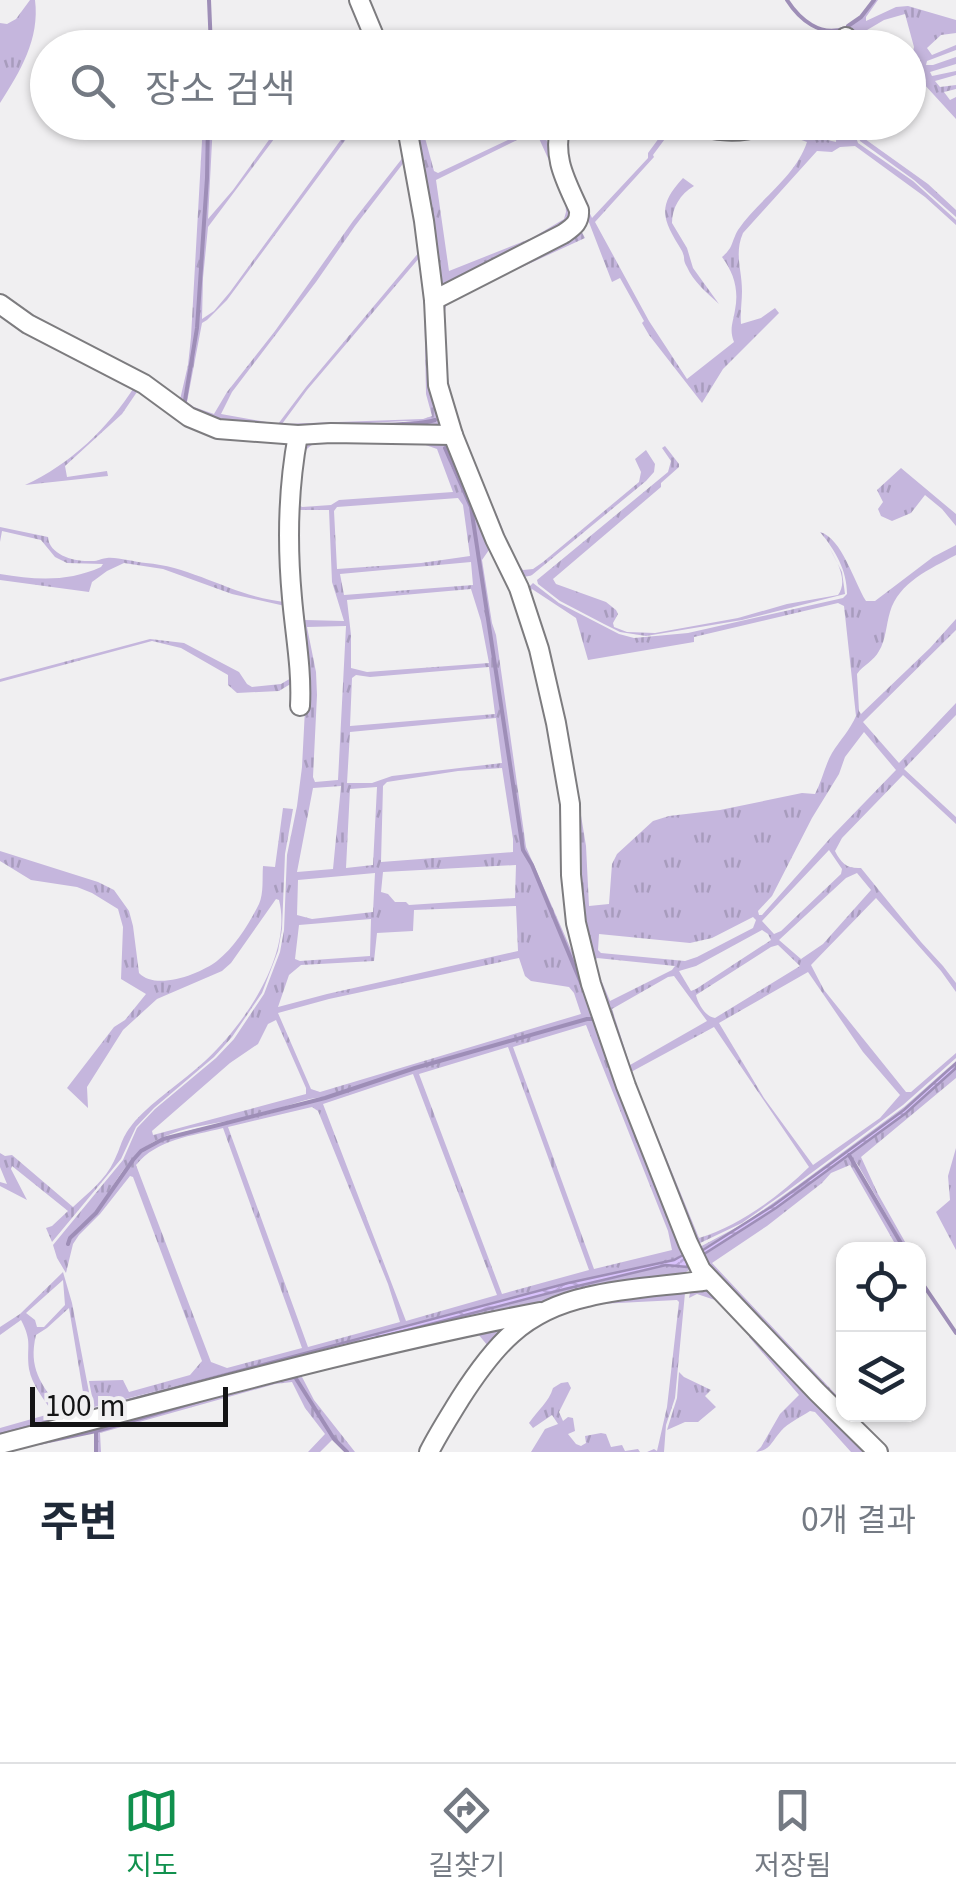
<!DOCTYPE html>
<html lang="ko">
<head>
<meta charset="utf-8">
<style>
  :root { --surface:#fff; --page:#f2f2f3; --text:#1f2937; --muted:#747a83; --line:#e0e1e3; --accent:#11914e }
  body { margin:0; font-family:Georgia,"Noto Sans KR",serif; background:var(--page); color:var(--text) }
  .controls { position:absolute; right:30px; bottom:30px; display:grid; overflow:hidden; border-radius:20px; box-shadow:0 2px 8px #0004 }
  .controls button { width:90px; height:90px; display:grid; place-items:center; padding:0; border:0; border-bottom:2px solid var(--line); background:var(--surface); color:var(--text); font:50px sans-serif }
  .scale { position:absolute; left:30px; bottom:25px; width:198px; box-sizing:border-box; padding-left:10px; border:5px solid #141415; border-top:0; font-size:28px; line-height:35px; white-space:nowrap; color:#141415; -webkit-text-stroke:8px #f0eff1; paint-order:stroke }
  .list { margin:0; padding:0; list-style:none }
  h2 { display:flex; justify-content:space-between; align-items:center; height:130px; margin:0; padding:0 40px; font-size:42px }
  h2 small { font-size:32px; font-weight:400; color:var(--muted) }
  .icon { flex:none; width:55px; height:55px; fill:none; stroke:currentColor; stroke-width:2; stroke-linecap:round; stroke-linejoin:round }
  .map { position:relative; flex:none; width:956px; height:1452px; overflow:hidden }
  .search { position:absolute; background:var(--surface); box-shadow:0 2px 8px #0004; left:30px; right:30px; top:30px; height:110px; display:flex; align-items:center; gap:25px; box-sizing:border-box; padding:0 35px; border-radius:55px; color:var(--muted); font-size:38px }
  .sheet { height:310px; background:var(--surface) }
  nav { display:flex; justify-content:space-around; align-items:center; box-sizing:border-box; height:140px; border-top:2px solid var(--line); background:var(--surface); font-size:28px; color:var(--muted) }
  nav a { display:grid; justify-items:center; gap:5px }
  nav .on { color:var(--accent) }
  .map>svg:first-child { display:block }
</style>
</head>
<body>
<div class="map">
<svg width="956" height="1452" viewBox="0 0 956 1452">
  <defs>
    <pattern id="grass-tufts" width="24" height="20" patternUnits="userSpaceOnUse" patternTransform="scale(2.5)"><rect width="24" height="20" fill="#c5b6dd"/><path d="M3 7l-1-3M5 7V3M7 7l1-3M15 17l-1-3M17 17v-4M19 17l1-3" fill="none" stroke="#a89cbd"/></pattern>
    <pattern id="water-waves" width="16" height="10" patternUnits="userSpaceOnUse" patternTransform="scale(2.5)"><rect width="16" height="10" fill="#d9c2fc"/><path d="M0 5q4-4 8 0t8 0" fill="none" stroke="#b9a6d7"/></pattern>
  </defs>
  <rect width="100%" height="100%" fill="#f0eff1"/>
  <g fill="url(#grass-tufts)" fill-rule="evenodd">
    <path d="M30,0H35C40,39 20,72 0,103V23L7,24L16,19Z"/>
    <path d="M875,0H878L866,17V21L896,7L908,6L956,20V33L941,35L927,48L932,55L956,45V50L927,61L926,65H933L956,57V64L930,72L932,76L956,71V75L935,81L940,87L956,85V89L944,92L950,100L956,97V119L912,71L909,72L914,47L905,14L884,20L862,33L861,47L847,48L848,27L861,18Z"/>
    <path d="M203,123H207L206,178L196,328L184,397C183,403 181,406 186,411C214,434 369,432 405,423L425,425L434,421V419L425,423L405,421L283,428L258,426L204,416L187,409L185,405L198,328L208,178L209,123H213L208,219L233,190L281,123H286L208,227L203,278L202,319L214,311L230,292L353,123H358L227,300L207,320L202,323L187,402L194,407L214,414L227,392L275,331L353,221L404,156L397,123H401L425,257L432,369L443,420L442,430L380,429L295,432L219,425L206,422L187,414L123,369L32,322L0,301V296C40,325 86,344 129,369C146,379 162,394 179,404L188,365L191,337ZM405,161L420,251L306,387L278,424L221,414L232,392L316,282L355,226ZM420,257L424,297L426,394L432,416L423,419L282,424L307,390Z"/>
    <path d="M412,123H421L434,171L438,173L533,128V123H538C550,149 579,195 567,223L442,290ZM537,134L565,196L566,212L564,219L532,238L449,271L436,180L521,138Z"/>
    <path d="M670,123L676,124L653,155L654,157L595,222L649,321L687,379L734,342C729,329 733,323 735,310C739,290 734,273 722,257C734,247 731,242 738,230C759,199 795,178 807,142C791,135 775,139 758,134L779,123H792L811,136L836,142L837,123H851L858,143L913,181L956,220V225L925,197L855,146L840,147L832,152L817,151L743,233C734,254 742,269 742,291C742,302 740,313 741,324L761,318L775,308L779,313L723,369L702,403L649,335L642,323L644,321L620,278L612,282L563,155L592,218L648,158V153Z"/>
    <path d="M853,123H857L865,139L928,184L956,210V217L914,180L860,141Z"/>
    <path d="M683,178L694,186C680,194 672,208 672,223L687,248L693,268L719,304C707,293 693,281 687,267C682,258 686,260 682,251C664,221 655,208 683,178Z"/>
    <path d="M580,229L585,238L448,301C439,319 447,374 451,395C460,437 482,480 499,520C506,537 512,556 523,570L533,569L543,562L639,482L641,472L635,459L646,450L655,464L654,472L646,481L532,575C523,579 520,574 514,567L445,392L441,308L444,300Z"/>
    <path d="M135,386H141L122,414L65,466L67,477L107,471L108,476L25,485C71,464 108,428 135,386Z"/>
    <path d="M372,436L442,439L449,444L473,495L488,536L514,587L535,648L560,765L567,827V881L570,921L580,964L653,1168L690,1258L691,1269L676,1278L596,1290L539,1307L308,1360L0,1441V1436L565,1289L666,1265L688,1266L686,1256L652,1170L597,1019L533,865L524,850L472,507L445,447L450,464L470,508L522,850L531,866L595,1019L586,1018L414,1067L325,1097C305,1098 285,1107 266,1113C228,1124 172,1124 142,1150C122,1166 111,1191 96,1211C86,1223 70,1231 67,1246C73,1234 88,1224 97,1212C112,1193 122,1171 139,1155C168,1127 227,1125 265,1115C285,1110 305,1100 325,1099L415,1069L587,1020H595L682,1254L674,1260L568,1283L429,1321L94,1407L89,1381L123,1380L129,1392L190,1375L202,1361L133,1177L130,1176L100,1214L79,1235L73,1244L66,1273L57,1258L53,1245L123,1160L137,1128L155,1109L216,1058L234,1039L264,994L280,952L284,930L287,855L297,806L302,767L306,690L295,596V468C299,452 304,443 320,437ZM371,439L417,442L437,449L453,492L339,500L331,505L302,507L298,504C299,433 306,442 371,439ZM458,498L463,505L470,556L421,563L337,569L334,511L337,507ZM300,510H329L332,582L344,621L305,620L300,593ZM491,547C535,624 553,719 562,807C565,833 563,859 565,885C566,910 576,938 576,961L526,847L496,635L492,623L482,560ZM471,562L473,585L344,595L340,574ZM471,589L481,621L489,663L367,672L351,668V635L347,600ZM346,626L338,780L315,782L313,777L317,695L316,672L307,627ZM489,667L495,714L350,726L352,678L356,675L370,677ZM496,718L502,763L392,776L372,783H347L350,732ZM502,768L513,839V852L381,862L383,786L387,782L458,771ZM341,786L333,869L297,872L313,788ZM377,787L373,865L346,868L350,789ZM516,865L515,898L409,905L406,902H395L388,894L381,892L383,872ZM375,873L373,912L312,919L297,915L298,880ZM516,906L518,951L327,994L278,1007L289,975L301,965L374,961L377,933L413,931L414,910ZM371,919L370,956L300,961L295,959L299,925ZM519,958L525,976L531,981L569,987L574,993L581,1014L320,1092L311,1089L278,1013L329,999ZM276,1020L306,1088V1094L153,1135L152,1131L230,1063L258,1044L268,1024ZM586,1025L668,1231L672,1250L594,1269L513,1047ZM508,1047L589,1270L502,1294L419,1074ZM413,1074L497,1295L406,1321L323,1104ZM312,1107L318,1111L388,1284L400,1322L308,1347L228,1127ZM223,1128L302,1348L227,1368L211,1362L136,1165C157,1139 192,1136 223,1128Z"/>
    <path d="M665,446L679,464V467L661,483V487L553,579L556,584L606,602L616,610L618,614L613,623L614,627L627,632L655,633L738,618L787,604L838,595C849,580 836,560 828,545L842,572L845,594L742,620L646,636L620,632L604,624L560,601L538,584L537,580L668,472L671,461L662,448Z"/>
    <path d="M901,468L956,514V526L942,509L925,495L911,513L892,521L881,516L878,509L883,502L877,490Z"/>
    <path d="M0,527L48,537C49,555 75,562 91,561C101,561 97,559 107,558C118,557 133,562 146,563C196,567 239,600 290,602L297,665L292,683L279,691L237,693L228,685V675L181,648L152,641L0,682V679L150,639L184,643L239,672L247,684L252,687L281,684L291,678L294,673L285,606L232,594L163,569L124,563L107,571L92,582L89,592L0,580V574C36,580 68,582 101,567L103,564L67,563L55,557L41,540L2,531L0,542Z"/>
    <path d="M820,532C842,538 854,582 866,601H875L933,557L956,545V555C930,569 899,582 890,612C886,625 886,640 879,651C874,661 863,665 857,674L859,711L861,714L930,648L956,619V630L863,722L899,763L956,703V715L904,769L956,817V824L903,775L842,838L835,851C841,863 847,869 861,868L921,942L943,966L956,983V992L941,971L876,898L811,965L824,990L906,1092H911L956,1053V1058L903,1105L783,1194L742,1223L696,1245L642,1116L588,953L527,589L533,583L559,603L619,634L634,638L688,633L843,598L847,594C847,570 835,550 820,532ZM532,589L576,618L588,660L694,642V637L838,603L844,606L856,716C850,730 840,740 832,753C825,765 822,781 815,794L802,793L720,810L669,816L653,821L617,854L612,864L609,904L589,906L586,846L577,791L553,668L531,597L530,592ZM864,732L896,770L833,835L762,915H759L758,911L772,896L812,818L839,774L845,757ZM829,850L842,869L841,874L781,931L774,934L762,921ZM857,873L871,890L823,944L801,959L779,940L846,878ZM753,917L756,920L753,928L697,957L685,961L601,953L598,950L599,934L690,943L712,938ZM762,930L768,934L771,940L696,989L691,991L679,971L696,966ZM778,945L800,966L715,1018C706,1017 698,1004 696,995L771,947ZM597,958L675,966L672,970L610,1001L594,963ZM808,972L863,1052L900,1095L880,1118L813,1165L764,1098L719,1023ZM674,976L707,1021L630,1065L612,1009L668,977ZM714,1027L809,1167C779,1196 740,1226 699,1238L631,1072Z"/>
    <path d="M283,808L293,809L285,854L282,929L278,951L262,993L232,1037L214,1057L154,1108L136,1127L121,1159L52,1242L46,1228L52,1226L68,1211L12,1166L11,1169L27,1200L0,1186V1182L7,1184L0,1167V1153L5,1156L12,1155L73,1207C87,1194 106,1179 114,1161C123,1143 120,1139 135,1121C155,1099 182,1082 205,1061C243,1026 293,955 279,900L276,899L231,963L222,971L157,999L123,1030L87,1087L88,1108L67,1088L114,1027L125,1020L146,994L121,979L123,927L118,909L92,893L77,887L31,880L0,861V851L98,882L114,890L129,911L133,926L139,973C156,991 200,974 217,961C235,947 249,924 259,904C264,893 262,878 263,866L275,867Z"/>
    <path d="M956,1061L904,1110L774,1205L702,1250L704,1253L776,1208L848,1156L851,1159L904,1249H898L850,1165L831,1173L822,1183L767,1226L712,1263L843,1402V1409L710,1270L696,1249L743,1224L797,1186L904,1107Z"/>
    <path d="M956,1068V1078L861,1157L878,1194L909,1249H906L858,1165L850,1155L906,1113Z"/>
    <path d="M956,1148V1250L936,1212L950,1200L948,1176Z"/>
    <path d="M63,1272L72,1303L92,1408L0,1434V1428L53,1413C44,1399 32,1385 29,1369C26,1346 33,1343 21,1320L0,1335V1327L20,1314ZM63,1280L65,1305L44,1327H37L35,1320L26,1313ZM69,1308L85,1404L60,1409C41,1384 28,1368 36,1335L47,1328Z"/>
    <path d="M698,1288L707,1289L713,1293L870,1452H851L815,1412L810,1411C801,1417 788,1423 781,1431C771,1442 771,1450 756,1452L761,1447L780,1414L799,1395L749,1337L750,1334L715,1300L697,1294L689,1298L690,1293Z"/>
    <path d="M676,1292L685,1293L675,1398L666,1425L664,1452H647L654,1449L657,1451L667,1407L679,1302L677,1300L599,1304L547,1319L579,1303Z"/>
    <path d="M510,1323L425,1452H420L424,1442L467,1374L488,1346L478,1334L446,1339L301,1375L314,1400L355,1452H348L335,1438L295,1376L96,1430L19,1446L131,1415Z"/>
    <path d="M679,1372L684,1377L711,1390L705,1396L716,1407L698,1422H685L667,1430L677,1398Z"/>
    <path d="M294,1378L333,1439L320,1452H308L325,1434L305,1408L292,1382L275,1384L100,1433L101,1452H97V1432L274,1381Z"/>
    <path d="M568,1382L571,1388L559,1412L563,1421L568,1417L573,1418L575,1431L568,1434L576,1444L581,1446L586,1443L585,1436L601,1433L606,1434L611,1447L622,1445L625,1451L638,1449L640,1452H531L545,1429L558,1424L552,1415L533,1428L529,1423C537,1411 549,1402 553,1388L561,1383Z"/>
  </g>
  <g fill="url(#water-waves)" stroke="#9e8eb7" stroke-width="2.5">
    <path d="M956,1063V1068L906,1113L776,1208L704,1254L702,1253L703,1250L774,1205L904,1110Z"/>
    <path d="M683,1255L686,1256L688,1267L666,1265L565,1289L0,1436V1434L568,1283L674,1260Z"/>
  </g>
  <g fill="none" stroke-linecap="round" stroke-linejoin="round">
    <g stroke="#9e8eb7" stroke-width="4">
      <path d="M209,0L211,48"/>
      <path d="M787,0C799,19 821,38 845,28"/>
      <path d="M848,26L861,17L874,0"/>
      <path d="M184,406L197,328L207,178L208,122"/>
      <path d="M369,425C388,424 418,426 435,420"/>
      <path d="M445,448L471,507L523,850L532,865L584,990"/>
      <path d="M849,1155L905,1250"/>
      <path d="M68,1244L70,1238L96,1213L133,1160L141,1151L163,1139L325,1098L415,1068L587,1019H596"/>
      <path d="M918,1277L956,1333"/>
      <path d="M286,1378L295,1377L334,1439L347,1452"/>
      <path d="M96,1432V1452"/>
      <path d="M39,1443L96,1431L199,1401"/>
    </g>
    <defs>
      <g id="minor">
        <path d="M359,0L379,48"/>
        <path d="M838,48L846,37"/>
        <path d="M406,122L424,221L434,300L438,385L453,435L495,539L519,588L539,649L556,723L570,804L571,875L576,923L591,984L626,1086L688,1243L701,1270L817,1392L878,1452"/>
        <path d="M683,122C713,131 742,136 771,122"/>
        <path d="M434,300L563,234C573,227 580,223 579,210C565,179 552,158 561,122"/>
        <path d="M0,304L28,324L144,384L189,417L218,429L298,435L331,433L453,435"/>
        <path d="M298,435C288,488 287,544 292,598C295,634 302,669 300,706"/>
        <path d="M0,1444C179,1398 358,1347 540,1312"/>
        <path d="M429,1452C438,1434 449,1417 460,1399C494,1346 523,1311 587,1297C627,1287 668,1286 709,1280"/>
      </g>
    </defs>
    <use href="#minor" stroke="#7d7c7f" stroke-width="22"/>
    <use href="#minor" stroke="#fff" stroke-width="18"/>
  </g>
</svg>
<div class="controls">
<button><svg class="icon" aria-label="locate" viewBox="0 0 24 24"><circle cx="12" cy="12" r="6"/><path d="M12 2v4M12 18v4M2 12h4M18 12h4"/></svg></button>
<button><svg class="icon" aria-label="layers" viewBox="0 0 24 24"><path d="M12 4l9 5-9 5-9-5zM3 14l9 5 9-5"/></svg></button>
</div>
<div class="scale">100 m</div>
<div class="search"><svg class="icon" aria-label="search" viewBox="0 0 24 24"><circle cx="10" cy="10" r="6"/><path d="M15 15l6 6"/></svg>장소 검색</div>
</div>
<section class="sheet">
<h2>주변<small>0개 결과</small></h2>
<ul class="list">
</ul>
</section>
<nav>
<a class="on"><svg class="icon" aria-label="map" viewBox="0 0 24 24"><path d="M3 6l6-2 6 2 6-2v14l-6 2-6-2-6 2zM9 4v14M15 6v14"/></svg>지도</a>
<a><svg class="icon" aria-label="directions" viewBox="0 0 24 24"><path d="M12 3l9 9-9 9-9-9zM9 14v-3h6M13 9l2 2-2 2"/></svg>길찾기</a>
<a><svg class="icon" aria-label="saved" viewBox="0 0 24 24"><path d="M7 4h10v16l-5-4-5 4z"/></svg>저장됨</a>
</nav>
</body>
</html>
